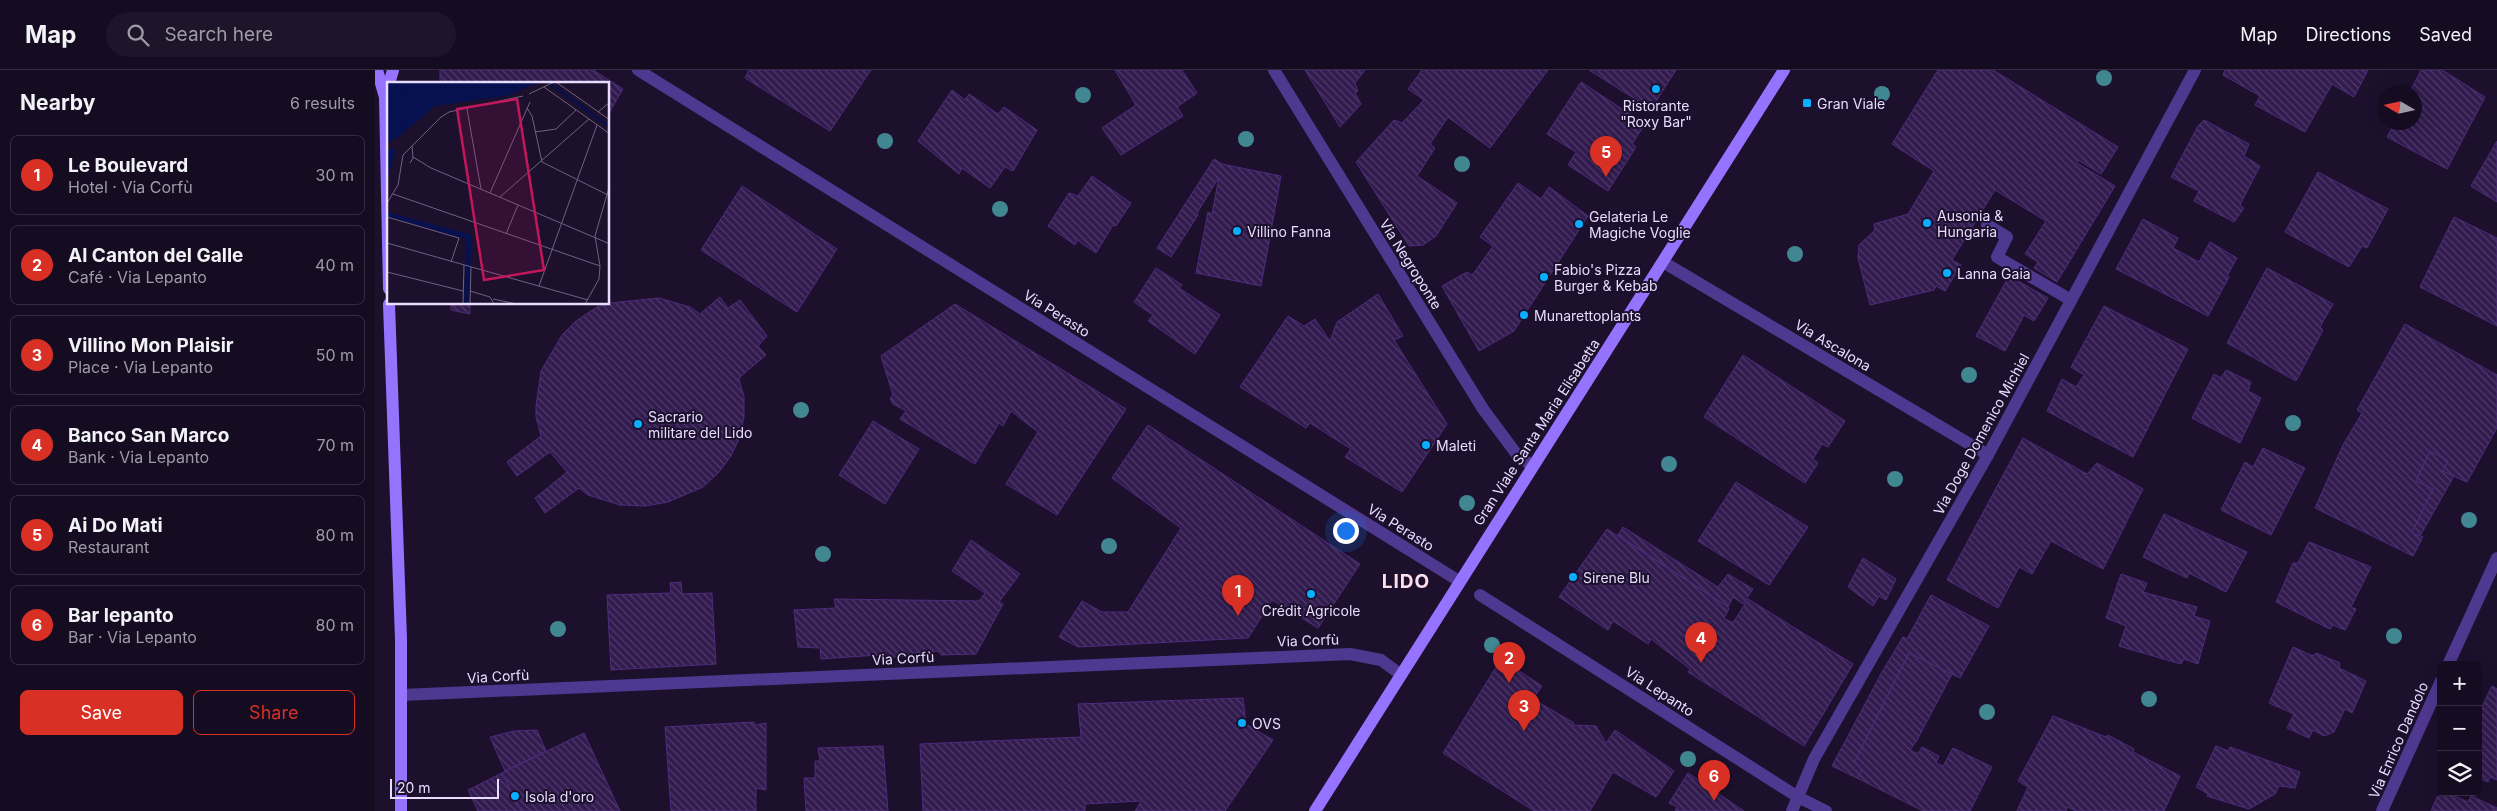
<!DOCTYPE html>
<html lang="en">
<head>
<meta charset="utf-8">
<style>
  :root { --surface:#150c22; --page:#1e152a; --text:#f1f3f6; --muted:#9d9ba5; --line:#342c40; --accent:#d93025 }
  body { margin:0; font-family:Inter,sans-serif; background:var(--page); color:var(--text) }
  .controls { position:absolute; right:15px; bottom:15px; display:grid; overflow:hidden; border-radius:8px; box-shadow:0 5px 20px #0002 }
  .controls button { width:45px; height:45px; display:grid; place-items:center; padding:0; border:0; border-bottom:1px solid var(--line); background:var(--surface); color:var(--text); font:25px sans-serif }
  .compass { position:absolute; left:2002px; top:15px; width:45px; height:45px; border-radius:50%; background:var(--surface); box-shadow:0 5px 20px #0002; rotate:279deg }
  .scale { position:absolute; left:15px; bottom:12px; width:109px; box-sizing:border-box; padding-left:5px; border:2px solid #e8dcff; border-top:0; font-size:14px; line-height:18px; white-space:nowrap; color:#e8dcff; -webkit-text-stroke:4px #1c102d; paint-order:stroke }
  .you { position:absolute; left:970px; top:460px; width:18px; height:18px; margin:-12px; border:4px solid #fff; border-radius:50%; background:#1a73e8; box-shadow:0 0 0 8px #1a73e833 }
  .badge { display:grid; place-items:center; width:32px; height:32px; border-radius:50%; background:var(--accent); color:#fff; font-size:16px; font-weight:700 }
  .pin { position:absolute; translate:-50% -41px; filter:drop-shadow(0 1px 2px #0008) }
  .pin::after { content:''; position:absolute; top:26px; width:18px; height:15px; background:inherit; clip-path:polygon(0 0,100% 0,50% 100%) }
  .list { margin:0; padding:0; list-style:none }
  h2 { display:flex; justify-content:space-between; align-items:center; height:65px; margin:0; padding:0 20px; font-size:21px }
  h2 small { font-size:16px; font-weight:400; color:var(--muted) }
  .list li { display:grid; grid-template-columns:32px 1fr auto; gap:15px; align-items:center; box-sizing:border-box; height:80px; margin:0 10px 10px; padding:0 10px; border:1px solid var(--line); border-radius:8px }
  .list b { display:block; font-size:19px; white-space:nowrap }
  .list p { margin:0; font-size:16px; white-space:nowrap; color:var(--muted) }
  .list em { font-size:16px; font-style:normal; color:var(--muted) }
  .actions { display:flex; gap:10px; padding:15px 20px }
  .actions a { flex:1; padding:11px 0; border:1px solid var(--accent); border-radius:8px; text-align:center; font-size:18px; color:var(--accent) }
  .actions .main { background:var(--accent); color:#fff }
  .icon { flex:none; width:28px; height:28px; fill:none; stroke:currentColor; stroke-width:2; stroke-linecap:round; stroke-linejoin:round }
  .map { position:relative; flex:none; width:2122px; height:741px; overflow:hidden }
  header { display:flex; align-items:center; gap:30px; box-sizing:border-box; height:70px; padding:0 25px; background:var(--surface); border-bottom:1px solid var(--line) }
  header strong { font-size:24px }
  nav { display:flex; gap:28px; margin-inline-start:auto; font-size:18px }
  .search { width:350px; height:45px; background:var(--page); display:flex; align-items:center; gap:12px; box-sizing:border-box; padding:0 18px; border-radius:28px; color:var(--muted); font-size:19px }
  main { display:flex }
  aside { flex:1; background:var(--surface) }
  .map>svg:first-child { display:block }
</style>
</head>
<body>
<header>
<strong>Map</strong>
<div class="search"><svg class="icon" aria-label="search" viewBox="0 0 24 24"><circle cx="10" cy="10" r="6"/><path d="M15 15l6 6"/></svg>Search here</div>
<nav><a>Map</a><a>Directions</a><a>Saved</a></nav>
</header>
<main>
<aside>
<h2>Nearby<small>6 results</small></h2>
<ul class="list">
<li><span class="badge">1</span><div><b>Le Boulevard</b><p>Hotel · Via Corfù</p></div><em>30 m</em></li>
<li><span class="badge">2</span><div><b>Al Canton del Galle</b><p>Café · Via Lepanto</p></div><em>40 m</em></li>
<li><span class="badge">3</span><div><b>Villino Mon Plaisir</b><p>Place · Via Lepanto</p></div><em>50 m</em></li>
<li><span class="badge">4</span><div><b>Banco San Marco</b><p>Bank · Via Lepanto</p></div><em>70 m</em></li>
<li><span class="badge">5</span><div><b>Ai Do Mati</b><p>Restaurant</p></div><em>80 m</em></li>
<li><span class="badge">6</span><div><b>Bar lepanto</b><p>Bar · Via Lepanto</p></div><em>80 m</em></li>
</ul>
<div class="actions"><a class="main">Save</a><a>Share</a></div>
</aside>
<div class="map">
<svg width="2122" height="741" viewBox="0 0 2122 741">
  <defs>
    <pattern id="building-back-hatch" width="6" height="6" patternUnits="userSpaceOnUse" patternTransform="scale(1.25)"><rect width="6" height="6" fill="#311b4f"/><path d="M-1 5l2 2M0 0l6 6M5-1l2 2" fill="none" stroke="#4f3c69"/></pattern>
  </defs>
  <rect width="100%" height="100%" fill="#1c102d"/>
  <g fill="url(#building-back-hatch)" stroke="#4e2b7d">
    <path d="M65,0H218L248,19L234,43V14H65Z"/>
    <path d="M374,0H496L455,61L370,8Z"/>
    <path d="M740,0H807L822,23L802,37L808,46L746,85L727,58L761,35Z"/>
    <path d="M930,0H990L980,13L983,21L980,23L986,34L965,57Z"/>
    <path d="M1047,0H1173L1115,78L1073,47L1055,74L1060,78L1042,106L1082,133L1061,166L1048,175L1034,176L981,92L1019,50L1027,53L1049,30L1033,19Z"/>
    <path d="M1214,0H1301L1276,39Z"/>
    <path d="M1563,0H1618L1743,77L1726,104L1703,90L1702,93L1740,116L1682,212L1659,198L1663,192L1650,184L1671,151L1620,120L1577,190L1586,195L1570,221L1561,216L1559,220L1495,235L1483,188L1484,175L1500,160L1499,154L1533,144L1559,101L1517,74Z"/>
    <path d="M1850,0H1993L1979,27L1957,14L1930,62L1880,35L1885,26L1848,5Z"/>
    <path d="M2046,0H2067L2110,27L2072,99L2012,67L2020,52H2040V22H2035Z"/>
    <path d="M1206,12L1270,54L1257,74L1261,77L1233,121L1193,95L1201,82L1172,64Z"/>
    <path d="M577,20L590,30L594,24L623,44L629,37L662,60L638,101L630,97L615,118L587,98L584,104L543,71Z"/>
    <path d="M1829,50L1874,74L1869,86L1885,96L1865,135L1869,138L1859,152L1819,131L1824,121L1796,107L1823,56Z"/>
    <path d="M2122,71V132L2096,116Z"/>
    <path d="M839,89L847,94L906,106L886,216L821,203L833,142L837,144L844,107L822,143L823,145L796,187L782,178Z"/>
    <path d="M1943,102L2013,139L1992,178L1987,176L1974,197L1910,162Z"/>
    <path d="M717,106L756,133L741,156L738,155L721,183L702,170L700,175L673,156L694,123L703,126Z"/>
    <path d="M1143,113L1166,129L1174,117L1213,146L1139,261L1104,281L1067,216L1092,202L1097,205L1101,200L1118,176L1105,167Z"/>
    <path d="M367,116L462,179L422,242L326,180Z"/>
    <path d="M2079,147L2122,168V256L2045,217Z"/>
    <path d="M1768,149L1803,168L1798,178L1824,192L1835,172L1862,188L1852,206L1854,207L1833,246L1741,199Z"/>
    <path d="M781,198L807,215L804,218L845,245L820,284L773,251L778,245L759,232Z"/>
    <path d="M1892,198L1958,234L1945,257L1948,260L1921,311L1852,273Z"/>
    <path d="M1634,206L1673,228L1659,251L1649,245L1630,281L1601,266Z"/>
    <path d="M1003,224L1028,266L1019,270L1072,354L1027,422L970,387L976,379L935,353L931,358L865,317L913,246L929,256L940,249L955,271L962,252Z"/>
    <path d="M345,227L353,238L365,230L392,266L383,276L391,285L366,306L364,310L369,326V347L364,369L356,386L344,402L328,417L293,432L270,436L245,435L213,425L204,418L170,443L160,428L192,402L175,382L142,406L132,392L166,366L161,347V336L166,301L187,265L201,251L222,237L235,233L284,228L315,237L325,244Z"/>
    <path d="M76,234H95V244L76,240Z"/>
    <path d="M580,234L751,339L682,445L631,414L663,362L636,341L628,356L624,353L600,394L525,349L531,341L518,334L515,328L518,325L506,286Z"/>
    <path d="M1729,236L1813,279L1758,387L1672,341L1687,309L1701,317L1709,305L1696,297Z"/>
    <path d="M2030,254L2122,305V358L2092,412L2067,401L2073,391L2055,381L2041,411L2058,419L2037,463L2048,467L2038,486L1940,438L1968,375L1987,343L1982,340Z"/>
    <path d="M1368,285L1470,351L1453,377L1447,374L1438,389L1443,393L1430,413L1329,347Z"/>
    <path d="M1851,300L1876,312L1873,321L1886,328L1865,373L1817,348L1839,304L1846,308Z"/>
    <path d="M498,351L544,379L510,434L464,405Z"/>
    <path d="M773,355L985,494L943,558L897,530L873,568L703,577L684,567L707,531L727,542H753L806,458L737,408Z"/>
    <path d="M1648,368L1712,404L1722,393L1768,419L1728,499L1676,471L1657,504L1644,497L1623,538L1572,510Z"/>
    <path d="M1888,378L1930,398L1896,465L1846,440L1870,392L1878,397Z"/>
    <path d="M2055,381L2073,391L2067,401L2079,406L2045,466L2037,463L2058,419L2041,411Z"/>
    <path d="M1361,412L1433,457L1394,515L1323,471Z"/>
    <path d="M1789,444L1872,482L1851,522L1814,503L1812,508L1768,487Z"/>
    <path d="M1248,457L1343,517L1353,504L1378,519L1368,534L1358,527L1353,537L1243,465Z"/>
    <path d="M1232,459L1353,537L1354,539L1349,548L1358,553L1373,529L1478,594L1429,676L1313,602L1315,599L1276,569L1273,574L1238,551L1233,560L1184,527Z"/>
    <path d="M596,470L645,504L624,532L628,534L601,584L566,585L563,581L537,583V586L503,588V585L446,589L445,578L423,577L419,540L461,538L459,529L604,531L610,523L577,501Z"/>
    <path d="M1934,472L1996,497L1976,537L1981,539L1970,560L1958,555L1955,559L1901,532L1918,493H1923Z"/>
    <path d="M1488,488L1521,509L1511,530L1504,526L1498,536L1473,517Z"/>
    <path d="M1746,504L1772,513L1768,522L1822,537L1819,546L1835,551L1823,594L1809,589L1806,594L1744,576L1751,556L1731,548Z"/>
    <path d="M306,512L307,524L337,523L341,594L236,600L232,525L296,523L295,513Z"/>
    <path d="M1556,525L1614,556L1585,608L1534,583L1480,691L1487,700L1482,708L1457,696L1507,602L1528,567L1532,569Z"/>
    <path d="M1918,577L1938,586L1941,583L1965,593L1964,598L1991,611L1977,643L1970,639L1959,662L1949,666L1938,660L1934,668L1912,658L1919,644L1894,633Z"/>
    <path d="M1534,583L1577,604L1542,670L1535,680L1543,684L1547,677L1564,686L1561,693L1568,696L1578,678L1617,697L1595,741H1548L1482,708L1487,700L1480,691Z"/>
    <path d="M1126,589L1167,616L1158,629L1199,653L1197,655L1221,656L1231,673L1240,660L1299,701L1281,727L1238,702L1215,741H1159L1068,683Z"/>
    <path d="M2117,616L2122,619V710L2115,707L2113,712L2103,708V645Z"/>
    <path d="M868,628L871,654L898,670L850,741H760L766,731L710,734V741H548L545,674L706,667L703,634Z"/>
    <path d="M1678,646L1731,667L1733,665L1759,679L1758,682L1805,706L1789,741H1701L1692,737L1691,741H1642L1653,717L1643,711Z"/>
    <path d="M379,652L380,655L391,653V720L381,718V741H296L290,657Z"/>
    <path d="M162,660L171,681L130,701L115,667L139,661Z"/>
    <path d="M209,663L245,741H146L127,703Z"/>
    <path d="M508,676L513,741H431L429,708H440V691H445L443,678Z"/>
    <path d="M1841,676L1853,681L1855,677L1925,702L1920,718L1904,716L1900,724L1874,739L1832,726L1833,724L1821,717Z"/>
    <path d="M127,703L146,741H103L93,720Z"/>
    <path d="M1313,703L1369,741H1300L1302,737L1294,733Z"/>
    <path d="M2073,723L2093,732L2096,726L2122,738V741H2056L2062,727Z"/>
  </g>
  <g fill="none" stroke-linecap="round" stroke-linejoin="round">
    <path stroke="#4f388f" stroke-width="12" d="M1612,155L1632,167L1622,187L1696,230"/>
    <g stroke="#4f388f" stroke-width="12">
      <path d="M263,0L1084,511"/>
      <path d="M899,0L1108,339L1143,386L1158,396"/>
      <path d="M1288,192L1613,385"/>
      <path d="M1105,525L1423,727L1451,741"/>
      <path d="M2073,595L2122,488"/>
      <path d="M27,625L975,584L1006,590L1025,604"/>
      <path d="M1417,741L1439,689L1613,385L1820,0"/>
      <path d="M2007,741L2066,611"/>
    </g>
    <g stroke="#9673ff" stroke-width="12">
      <path d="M2,0L10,27L14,219"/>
      <path d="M14,14L18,0"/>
      <path d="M14,234L26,569V741"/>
      <path d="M940,741L1409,0"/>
    </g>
  </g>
  <g fill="#418792">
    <circle cx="1729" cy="8" r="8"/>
    <circle cx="1507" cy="24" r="8"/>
    <circle cx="708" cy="25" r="8"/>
    <circle cx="871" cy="69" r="8"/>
    <circle cx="510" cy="71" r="8"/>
    <circle cx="1087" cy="94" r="8"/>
    <circle cx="625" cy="139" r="8"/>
    <circle cx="1420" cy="184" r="8"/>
    <circle cx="1594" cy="305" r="8"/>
    <circle cx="426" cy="340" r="8"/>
    <circle cx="1918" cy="353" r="8"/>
    <circle cx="1294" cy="394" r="8"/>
    <circle cx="1520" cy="409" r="8"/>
    <circle cx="1092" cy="433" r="8"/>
    <circle cx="2094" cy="450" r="8"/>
    <circle cx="734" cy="476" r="8"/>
    <circle cx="448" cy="484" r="8"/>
    <circle cx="183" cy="559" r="8"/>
    <circle cx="2019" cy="566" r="8"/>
    <circle cx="1117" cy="575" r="8"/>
    <circle cx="1774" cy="629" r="8"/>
    <circle cx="1612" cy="642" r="8"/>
    <circle cx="1313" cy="689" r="8"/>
  </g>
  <g fill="#08aeff" stroke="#1c102d" stroke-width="2">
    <circle cx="1281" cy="19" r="5"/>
    <rect x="1427" y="28" width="10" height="10" rx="2.5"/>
    <circle cx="1552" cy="153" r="5"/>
    <circle cx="1204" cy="154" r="5"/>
    <circle cx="862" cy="161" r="5"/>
    <circle cx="1572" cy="203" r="5"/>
    <circle cx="1169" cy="207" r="5"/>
    <circle cx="1149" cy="245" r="5"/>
    <circle cx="263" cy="354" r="5"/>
    <circle cx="1051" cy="375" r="5"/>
    <circle cx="1198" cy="507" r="5"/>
    <circle cx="936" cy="524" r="5"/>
    <circle cx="867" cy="653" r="5"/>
    <circle cx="140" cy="726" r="5"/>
  </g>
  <g text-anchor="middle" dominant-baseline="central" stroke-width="4" stroke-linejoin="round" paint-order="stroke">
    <g font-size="14" fill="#e8dcff" stroke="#1c102d" text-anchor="start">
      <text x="1442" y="33">Gran Viale</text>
      <text x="1281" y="35" text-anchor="middle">Ristorante<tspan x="1281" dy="16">"Roxy Bar"</tspan></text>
      <text x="1562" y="145">Ausonia &amp;<tspan x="1562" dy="16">Hungaria</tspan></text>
      <text x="1214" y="146">Gelateria Le<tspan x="1214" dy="16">Magiche Voglie</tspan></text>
      <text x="872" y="161">Villino Fanna</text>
      <text x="1179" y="199">Fabio's Pizza<tspan x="1179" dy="16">Burger &amp; Kebab</tspan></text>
      <text x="1582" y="203">Lanna Gaia</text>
      <text x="1159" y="245">Munarettoplants</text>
      <text x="273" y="346">Sacrario<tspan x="273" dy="16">militare del Lido</tspan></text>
      <text x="1061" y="375">Maleti</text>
      <text x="1208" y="507">Sirene Blu</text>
      <text x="936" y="540" text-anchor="middle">Crédit Agricole</text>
      <text x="877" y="653">OVS</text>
      <text x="150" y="726">Isola d'oro</text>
    </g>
    <g font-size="14" fill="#e8dcff" stroke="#1c102d">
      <text transform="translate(1036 194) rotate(58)">Via Negroponte</text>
      <text transform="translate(682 243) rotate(32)">Via Perasto</text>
      <text transform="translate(1458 275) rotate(31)">Via Ascalona</text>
      <text transform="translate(1161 362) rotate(-57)">Gran Viale Santa Maria Elisabetta</text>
      <text transform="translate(1606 364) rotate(-61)">Via Doge Domenico Michiel</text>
      <text transform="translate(1026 457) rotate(32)">Via Perasto</text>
      <text transform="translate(933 570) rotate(-2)">Via Corfù</text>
      <text transform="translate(528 588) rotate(-3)">Via Corfù</text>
      <text transform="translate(123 606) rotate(-3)">Via Corfù</text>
      <text transform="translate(1285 621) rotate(33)">Via Lepanto</text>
      <text transform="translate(2023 670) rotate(-66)">Via Enrico Dandolo</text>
    </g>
    <g font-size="19" font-weight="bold" letter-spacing="1" fill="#ffdeec" stroke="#1c102d">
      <text x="1031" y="511">LIDO</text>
    </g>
  </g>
  <g transform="translate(12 12)">
    <rect width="222" height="222" fill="#1c102d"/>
    <path d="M0,0H153L120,14L48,24L9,57L0,61ZM7,66L9,68L0,98V68ZM0,130L85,153L81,222H77L79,157L0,134Z" fill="#07114f"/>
    <path fill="none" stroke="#07114f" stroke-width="2.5" d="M8,0L21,15M161,0L223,45M0,9L18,45M0,18L15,41M0,24L16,43M22,25L28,0M19,40L22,0M18,45L30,0"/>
    <path fill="none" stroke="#6e6281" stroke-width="1" d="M169,0L223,38M157,5L223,52M142,12L167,0M140,26L145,34L155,80L223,114M80,27L94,107M211,30L223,20M148,50L169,47L189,28M26,75L44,86L223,162M23,81L26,76L25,64M103,111L143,20M6,112L213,184M113,115L202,37M0,121L11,103L16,73L54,35L62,30L136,14M0,135L72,156L64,180M119,152L131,123M0,161L201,218M0,190L76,209M152,204L210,43M83,209L103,215L107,222M106,217L130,222M76,222L77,183M83,222L84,185M198,222L212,197L213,184L208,154L223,102"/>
    <path fill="#c2185b" fill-opacity="0.15" stroke="#c2185b" stroke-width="2.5" d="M130,17L157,188L97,198L70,27Z"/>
    <rect width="222" height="222" fill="none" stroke="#e8dcff" stroke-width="2.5"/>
  </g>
</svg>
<div class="controls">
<button>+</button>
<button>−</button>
<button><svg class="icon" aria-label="layers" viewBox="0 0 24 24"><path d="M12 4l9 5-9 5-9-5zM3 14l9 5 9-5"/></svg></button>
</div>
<svg class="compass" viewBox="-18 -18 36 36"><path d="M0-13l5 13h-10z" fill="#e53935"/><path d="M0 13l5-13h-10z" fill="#9d9ba5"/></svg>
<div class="scale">20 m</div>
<div class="you"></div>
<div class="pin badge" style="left:863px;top:546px">1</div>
<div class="pin badge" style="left:1134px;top:613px">2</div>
<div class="pin badge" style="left:1149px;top:661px">3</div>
<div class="pin badge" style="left:1326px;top:593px">4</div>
<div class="pin badge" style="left:1231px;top:107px">5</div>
<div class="pin badge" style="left:1339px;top:731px">6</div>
</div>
</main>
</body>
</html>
